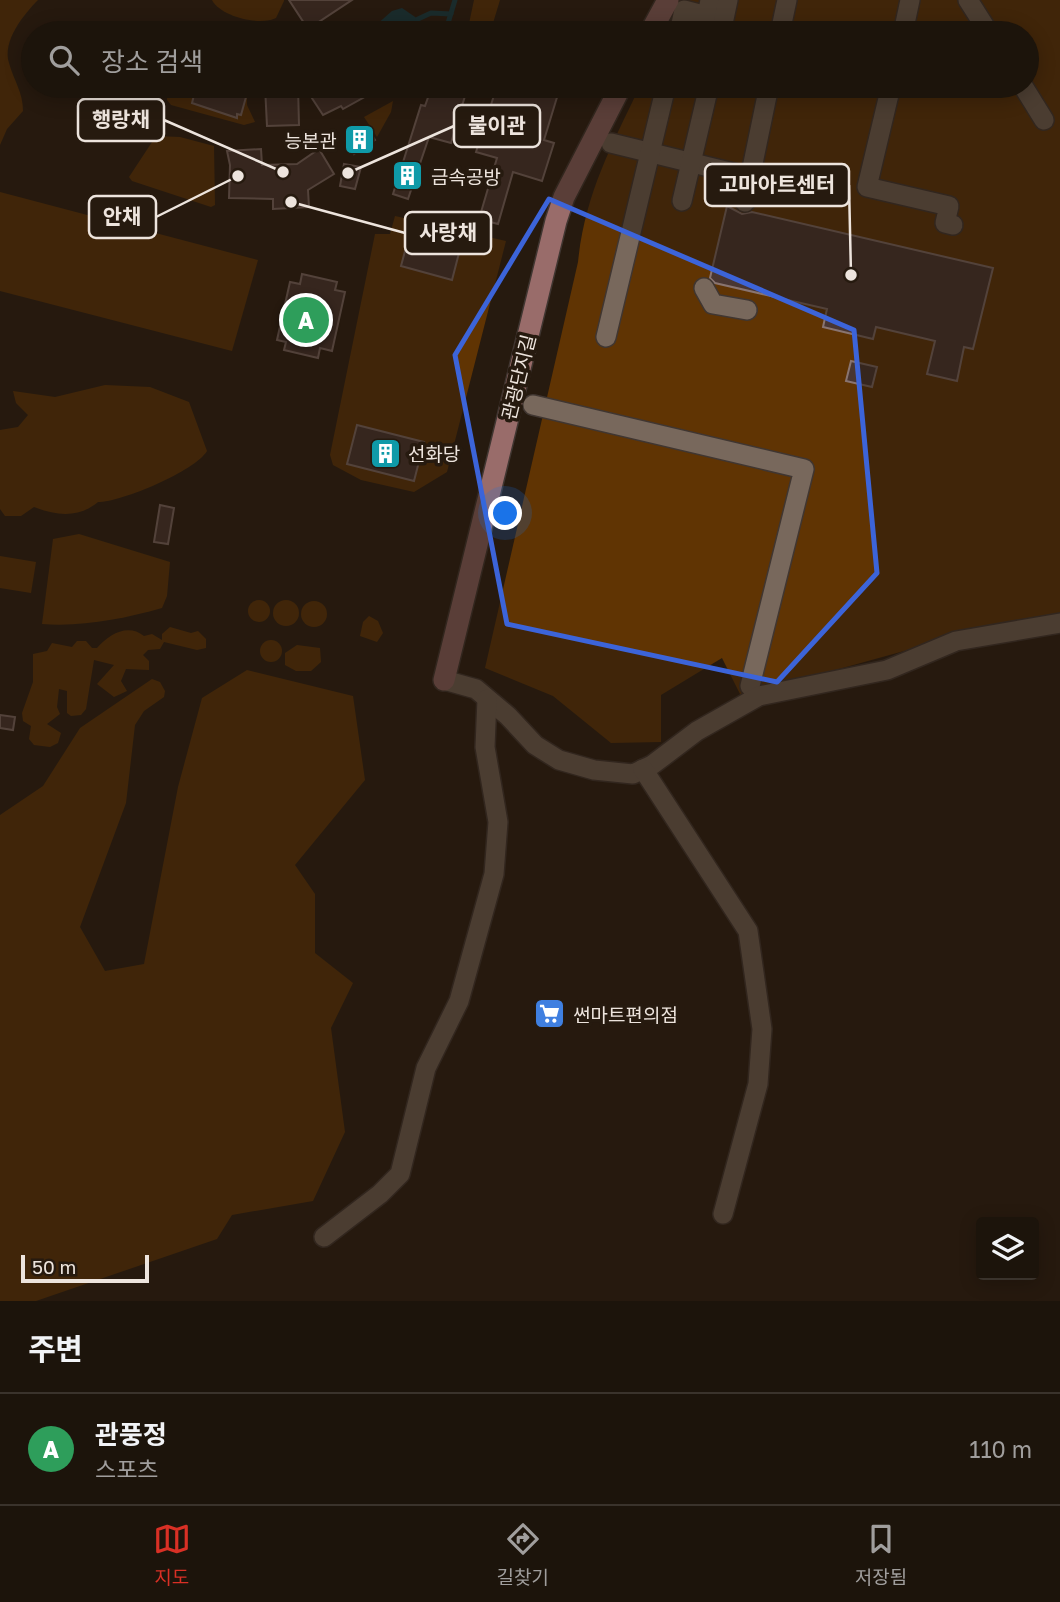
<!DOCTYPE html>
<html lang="ko">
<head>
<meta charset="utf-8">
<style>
  :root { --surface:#1c140b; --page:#292119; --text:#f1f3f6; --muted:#a09e9d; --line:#3a332c; --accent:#d93025 }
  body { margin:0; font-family:"Golos Text","Noto Sans KR",sans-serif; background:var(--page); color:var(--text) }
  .controls { position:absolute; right:21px; bottom:21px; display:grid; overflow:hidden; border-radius:7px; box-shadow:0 4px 18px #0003 }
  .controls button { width:63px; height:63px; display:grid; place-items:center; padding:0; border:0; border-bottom:2px solid var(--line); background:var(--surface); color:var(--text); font:35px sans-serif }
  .scale { position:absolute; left:21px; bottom:18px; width:128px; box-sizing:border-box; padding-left:7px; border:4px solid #ede4dd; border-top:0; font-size:19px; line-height:24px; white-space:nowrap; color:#ede4dd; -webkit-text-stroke:5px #261a0f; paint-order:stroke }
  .you { position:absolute; left:506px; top:514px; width:24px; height:24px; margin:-18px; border:5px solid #fff; border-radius:50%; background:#1a73e8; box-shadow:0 0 0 10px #1a73e833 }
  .badge { display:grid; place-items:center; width:46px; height:46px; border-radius:50%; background:var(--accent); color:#fff; font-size:23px; font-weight:700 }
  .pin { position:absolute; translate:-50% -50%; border:4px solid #fff; box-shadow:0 2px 7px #0006 }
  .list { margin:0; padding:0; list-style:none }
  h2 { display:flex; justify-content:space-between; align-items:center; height:91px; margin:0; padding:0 28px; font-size:30px }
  h2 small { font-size:23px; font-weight:400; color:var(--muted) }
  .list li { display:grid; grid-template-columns:46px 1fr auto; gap:21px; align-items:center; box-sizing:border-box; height:112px; padding:0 28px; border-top:2px solid var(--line) }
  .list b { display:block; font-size:26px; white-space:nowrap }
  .list p { margin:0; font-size:23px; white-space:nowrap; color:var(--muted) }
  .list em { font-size:23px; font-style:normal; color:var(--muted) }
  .icon { flex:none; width:38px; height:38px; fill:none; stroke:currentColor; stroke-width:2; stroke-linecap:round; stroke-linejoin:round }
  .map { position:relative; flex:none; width:1060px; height:1301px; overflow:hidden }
  .search { position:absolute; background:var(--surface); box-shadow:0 4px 18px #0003; left:21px; right:21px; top:21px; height:77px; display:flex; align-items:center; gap:18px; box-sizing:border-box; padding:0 24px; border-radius:38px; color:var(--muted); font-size:26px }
  .sheet { height:203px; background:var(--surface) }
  nav { display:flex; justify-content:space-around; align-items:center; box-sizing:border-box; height:98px; border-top:2px solid var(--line); background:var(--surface); font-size:19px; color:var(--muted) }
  nav a { display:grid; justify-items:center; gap:4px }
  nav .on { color:var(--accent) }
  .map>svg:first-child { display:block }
</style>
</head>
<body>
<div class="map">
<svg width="1060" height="1301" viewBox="0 0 1060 1301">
  <rect width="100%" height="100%" fill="#261a0f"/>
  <g fill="#603403">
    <path d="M0,0H38C24,14 2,41 9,63C14,81 23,92 23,111L7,129L0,145Z"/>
    <path d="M212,0H284V1L276,18C260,26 221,17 212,0Z"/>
    <path d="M474,0H500L490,33H467Z"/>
    <path d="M688,0H1060V617L962,635L741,696L722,658L661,695V742L611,743L553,696L485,668L578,262C585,194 611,147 640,86H1027V33H669Z"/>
    <path d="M168,86H247V105L255,122L244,125L171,105L167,100Z"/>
    <path d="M393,101L391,112L377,137L364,117Z"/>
    <path d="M156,136L180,137L214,146L215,205L211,207L132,181L129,177Z"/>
    <path d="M0,192L258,260L232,351L0,291Z"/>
    <path d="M395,216L506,241L447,472L414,492L361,480L333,465L330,455L375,234H390Z"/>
    <path d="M105,385L150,387L189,402L207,451C195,471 122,502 98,502C79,518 57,516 34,507L21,516H5L0,509V430L18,427L28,415L16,403L13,391L55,397Z"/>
    <path d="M79,534L170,562L167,596L162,608C123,619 82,627 42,624L53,539Z"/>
    <path d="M0,556L36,562L31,593L0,588Z"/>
    <circle cx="259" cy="611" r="11"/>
    <circle cx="286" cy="613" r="13"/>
    <circle cx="314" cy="614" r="13"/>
    <path d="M369,616L378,621L383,633L377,642L360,636L363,622Z"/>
    <path d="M170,627L191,633L198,631L206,639V648L197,650L164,642L160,649L148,650L143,655L149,661V670L126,669L121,681L127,691L114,697L97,684L114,665L94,660L86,709L81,715L71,716L67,713V691L59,689L57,707L60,714L47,724L61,733L58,743L50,747L34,745L29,739L31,726L23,721L22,713L33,682V654L47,651L52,643L72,647L77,641H86L92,648H97C109,634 128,623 144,636L152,634L162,640V634Z"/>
    <circle cx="271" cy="651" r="11"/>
    <path d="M297,645L320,648L321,662L311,671H296L285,665V653Z"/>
    <path d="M247,670L353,696L365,780L295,865L315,894V953L353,983L331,1028L345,1132L313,1201L232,1215L217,1239L36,1301H0V815L43,786L80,728L152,679L160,682L165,691L164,697L144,711L135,725L126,803L80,927L105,971L144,964L178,787L202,698Z"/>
  </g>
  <path fill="#0d404f" d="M402,8L418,19L414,33H367L392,11Z"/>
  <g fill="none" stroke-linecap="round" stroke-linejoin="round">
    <g stroke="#0d404f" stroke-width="5">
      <path d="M418,19L431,13L451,14"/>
      <path d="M445,33L455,0"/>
    </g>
  </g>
  <g fill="#493632" stroke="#897470" stroke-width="2">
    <path d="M289,0H352L308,29Z"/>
    <path d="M208,86L246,97L241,115L237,114V118L192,103L195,91L206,93Z"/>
    <path d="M265,86H298L299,125L267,126Z"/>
    <path d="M304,86H363L368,95L343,109L341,106L323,115Z"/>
    <path d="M432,86L465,96L451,143L429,137L408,199L393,194L421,105L425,106Z"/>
    <path d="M497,86H530L558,94L544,140L554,143L542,181L513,172L498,224L479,219L497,158L476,152Z"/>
    <path d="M367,127L375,140L354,154L346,141Z"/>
    <path d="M261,149L262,165L297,164L319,149L334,174L308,190L309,207L273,209V199L229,198L230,165L227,151Z"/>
    <path d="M344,164L361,167L355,189L340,186Z"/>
    <path d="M727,206L742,214L752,212L993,268L973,349L964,347L957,381L927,374L935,341L876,327L873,339L823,327L827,309L715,283L710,278Z"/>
    <path d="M408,240L459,253L452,280L401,266Z"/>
    <path d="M302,274L337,282L335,290L345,292L332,351L320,348L318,358L284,350L286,342L277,340L290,282L300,284Z"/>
    <path d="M851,361L877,367L872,387L846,381Z"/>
    <path d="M357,425L424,442L414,481L347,464Z"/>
    <path d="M160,505L174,508L168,544L154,542Z"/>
    <path d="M0,715L15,717L13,730L0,728Z"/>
  </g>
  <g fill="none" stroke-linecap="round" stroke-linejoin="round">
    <defs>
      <g id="street">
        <path d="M968,0L989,33"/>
        <path d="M679,33L684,10L707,16L710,0"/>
        <path d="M721,33L728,0"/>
        <path d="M780,33L787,0"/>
        <path d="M903,33L910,0"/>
        <path d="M891,86L867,187L949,206L945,223L953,225"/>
        <path d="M1023,86L1044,120"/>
        <path d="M611,143L750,177"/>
        <path d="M682,201L709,86"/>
        <path d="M745,202L769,86"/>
        <path d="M704,288L713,304L747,310"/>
        <path d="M606,337L666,86"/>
        <path d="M533,405L804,469L750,686"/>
        <path d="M444,680L476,689L508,716L535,745L559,760L594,770L633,774L652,765L697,731L759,696L887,670L956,641L1060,623"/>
        <path d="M643,769L748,931L762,1029L758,1084L723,1214"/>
        <path d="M324,1237L380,1194L400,1174L426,1068L459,1001L494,874L498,822L485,747L487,699"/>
      </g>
      <g id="secondary">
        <path d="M650,33L668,0"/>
        <path d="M444,680L556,221L564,197L621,86"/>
      </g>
    </defs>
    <use href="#street" stroke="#403631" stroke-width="22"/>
    <use href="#secondary" stroke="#403631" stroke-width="24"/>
    <use href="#street" stroke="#78685c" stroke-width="19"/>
    <use href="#secondary" stroke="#996c6a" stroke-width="21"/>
  </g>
  <path d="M0 0H1060V1301H0ZM549,199L854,330L877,573L777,682L507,624L455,355Z" fill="#261a0f" fill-opacity=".55" fill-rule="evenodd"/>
  <path fill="none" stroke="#3c64d9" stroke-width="5" stroke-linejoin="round" d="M549,199L854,330L877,573L777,682L507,624L455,355Z"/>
  <defs>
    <symbol id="building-square" viewBox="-11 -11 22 22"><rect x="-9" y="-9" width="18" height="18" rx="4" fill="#0f9aa8" stroke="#261a0f"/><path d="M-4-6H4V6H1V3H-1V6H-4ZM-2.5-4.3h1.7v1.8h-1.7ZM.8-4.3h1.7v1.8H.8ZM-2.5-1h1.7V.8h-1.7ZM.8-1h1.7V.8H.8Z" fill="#fff"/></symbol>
    <symbol id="supermarket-square" viewBox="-11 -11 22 22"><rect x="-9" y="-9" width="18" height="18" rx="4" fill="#3f7fe0" stroke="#261a0f"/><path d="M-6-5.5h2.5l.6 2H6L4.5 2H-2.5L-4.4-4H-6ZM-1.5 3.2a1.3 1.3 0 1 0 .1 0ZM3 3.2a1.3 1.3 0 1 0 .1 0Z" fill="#fff"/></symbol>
  </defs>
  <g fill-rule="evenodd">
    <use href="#building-square" x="342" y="122" width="35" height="35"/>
    <use href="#building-square" x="390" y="158" width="35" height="35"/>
    <use href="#building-square" x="368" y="436" width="35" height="35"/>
    <use href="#supermarket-square" x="532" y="996" width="35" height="35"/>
  </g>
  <g text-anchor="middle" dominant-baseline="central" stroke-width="7" stroke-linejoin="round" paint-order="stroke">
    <g font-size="19" fill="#ede4dd" stroke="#261a0f" text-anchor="start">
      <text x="337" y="140" text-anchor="end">능본관</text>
      <text x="431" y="176">금속공방</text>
      <text x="408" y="453">선화당</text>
      <text x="573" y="1014">썬마트편의점</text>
    </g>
    <g font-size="19" fill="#ede4dd" stroke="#261a0f">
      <text transform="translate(518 377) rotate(-76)">관광단지길</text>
    </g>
  </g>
  <path fill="none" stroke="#ede4dd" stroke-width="2.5" d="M283 172L164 120M348 173L454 126M851 275L849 185M238 176L156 217M291 202L405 233"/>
  <g fill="#ede4dd" stroke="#261a0f" stroke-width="2.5">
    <circle cx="283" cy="172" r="7"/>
    <circle cx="348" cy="173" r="7"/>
    <circle cx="851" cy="275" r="7"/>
    <circle cx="238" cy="176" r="7"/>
    <circle cx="291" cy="202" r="7"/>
  </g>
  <g fill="#261a0f" stroke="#ede4dd" stroke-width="2.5">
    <rect x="78" y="99" width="86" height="42" rx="7"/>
    <rect x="454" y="105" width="86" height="42" rx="7"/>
    <rect x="705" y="164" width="144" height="42" rx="7"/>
    <rect x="89" y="196" width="67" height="42" rx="7"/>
    <rect x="405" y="212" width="86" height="42" rx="7"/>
  </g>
  <g font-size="21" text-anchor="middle" font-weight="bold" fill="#ede4dd">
    <text x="121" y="127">행랑채</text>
    <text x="497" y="133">불이관</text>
    <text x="777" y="192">고마아트센터</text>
    <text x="122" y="224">안채</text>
    <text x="448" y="240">사랑채</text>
  </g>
</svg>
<div class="controls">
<button><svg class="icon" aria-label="layers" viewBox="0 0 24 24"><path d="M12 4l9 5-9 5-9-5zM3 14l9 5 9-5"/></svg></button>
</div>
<div class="scale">50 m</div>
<div class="you"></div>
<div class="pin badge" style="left:306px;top:320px;background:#2e9e5b">A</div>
<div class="search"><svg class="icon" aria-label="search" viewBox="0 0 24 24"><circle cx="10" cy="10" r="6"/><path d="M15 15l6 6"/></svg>장소 검색</div>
</div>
<section class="sheet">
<h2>주변<small></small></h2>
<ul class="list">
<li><span class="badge" style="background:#2e9e5b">A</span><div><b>관풍정</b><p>스포츠</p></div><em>110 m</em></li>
</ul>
</section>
<nav>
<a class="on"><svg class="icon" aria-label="map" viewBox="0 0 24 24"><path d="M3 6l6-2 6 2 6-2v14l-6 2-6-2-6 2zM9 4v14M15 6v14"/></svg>지도</a>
<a><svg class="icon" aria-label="directions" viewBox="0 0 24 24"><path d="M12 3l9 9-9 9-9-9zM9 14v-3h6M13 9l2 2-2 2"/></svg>길찾기</a>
<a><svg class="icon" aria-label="saved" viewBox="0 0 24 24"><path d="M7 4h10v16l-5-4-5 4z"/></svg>저장됨</a>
</nav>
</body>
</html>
